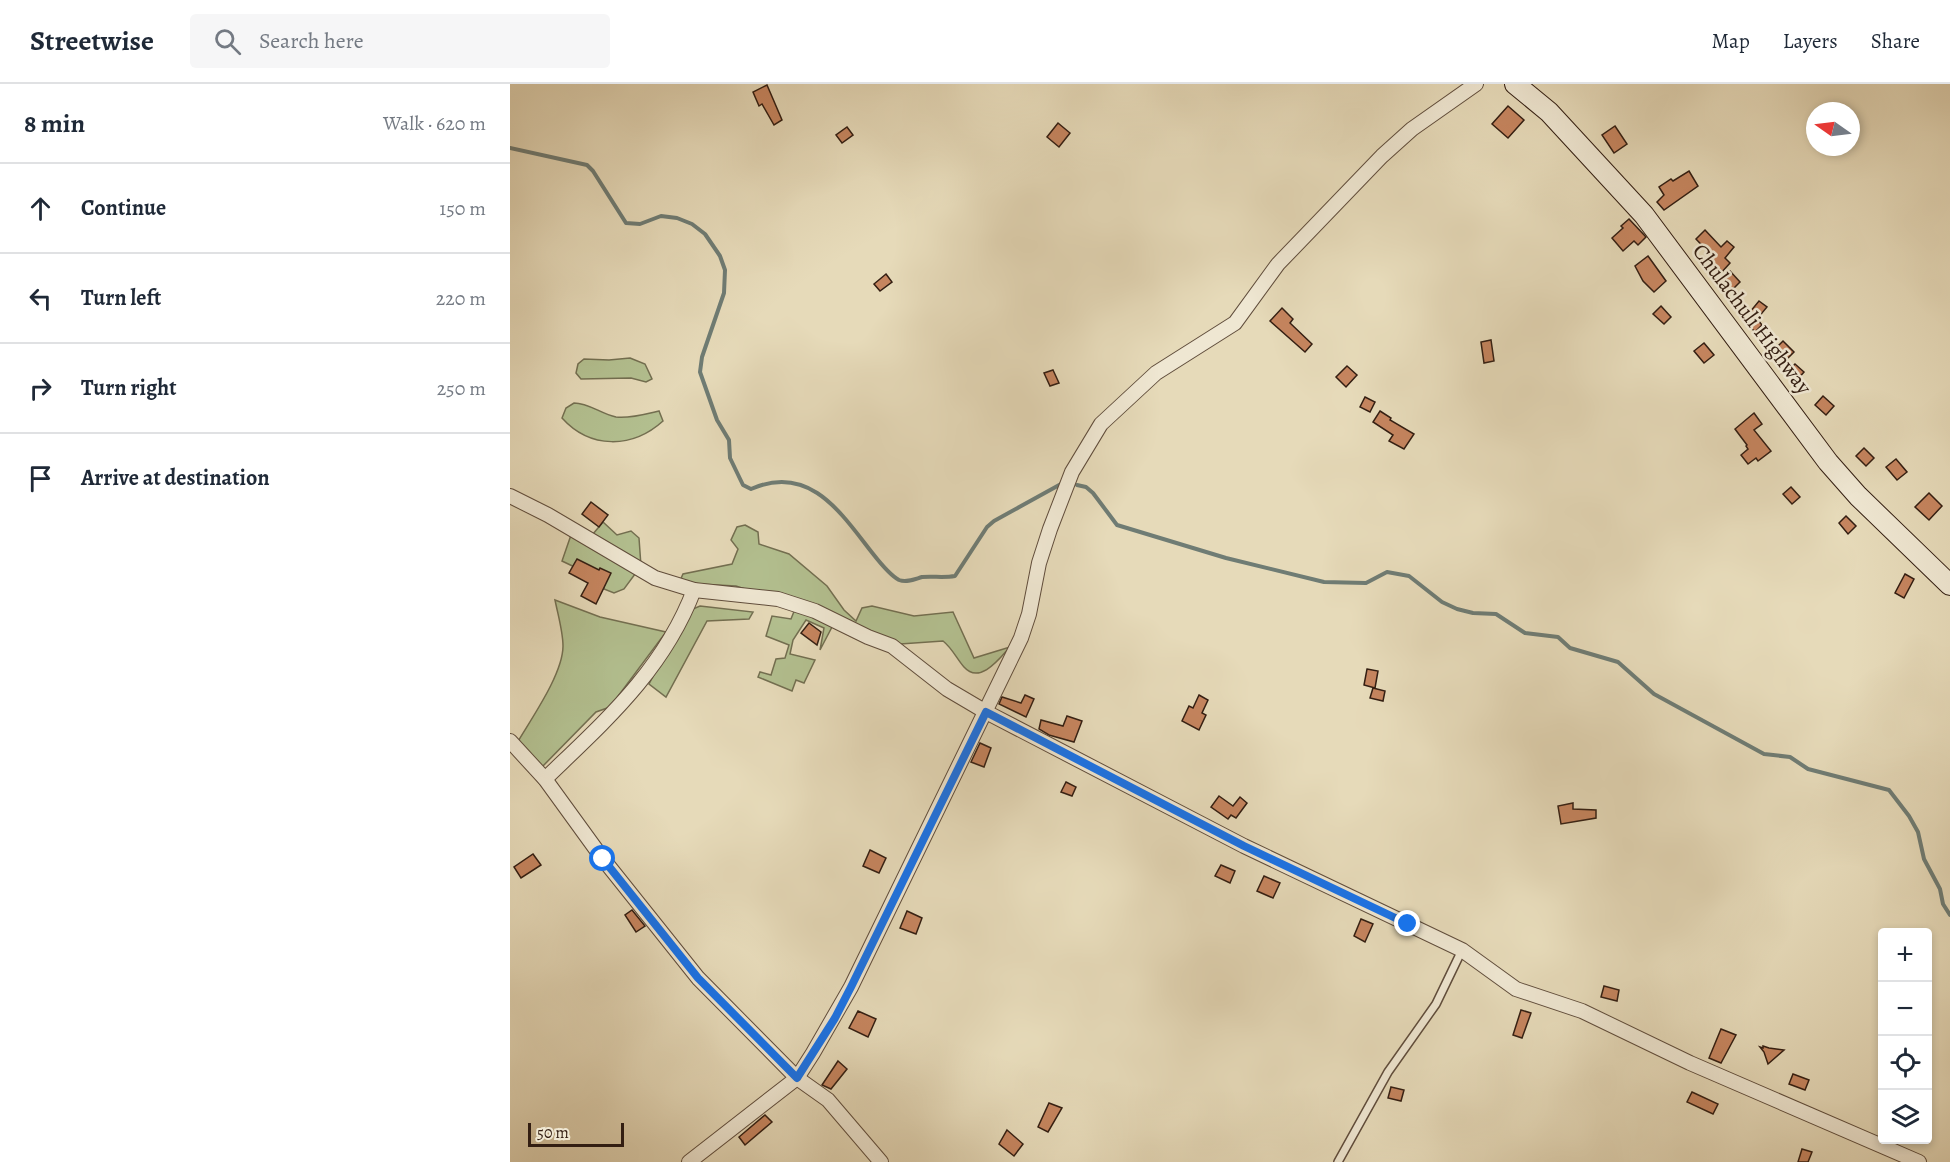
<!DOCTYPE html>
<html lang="en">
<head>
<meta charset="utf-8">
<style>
  :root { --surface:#fff; --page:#f6f6f7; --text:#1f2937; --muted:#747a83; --line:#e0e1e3 }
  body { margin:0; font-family:Alegreya,serif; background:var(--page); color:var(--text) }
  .controls { position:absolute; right:18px; bottom:18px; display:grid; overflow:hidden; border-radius:6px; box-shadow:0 3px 9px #0003 }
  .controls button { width:54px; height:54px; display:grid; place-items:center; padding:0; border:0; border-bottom:2px solid var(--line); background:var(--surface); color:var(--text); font:30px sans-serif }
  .compass { position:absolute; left:1296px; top:18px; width:54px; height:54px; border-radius:50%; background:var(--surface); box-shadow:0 3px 9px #0003; rotate:284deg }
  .scale { position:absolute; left:18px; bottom:15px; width:96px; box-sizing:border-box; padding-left:6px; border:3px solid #331e12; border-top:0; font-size:16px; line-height:21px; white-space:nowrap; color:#331e12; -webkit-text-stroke:4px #efe7d2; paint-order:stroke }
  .stop { position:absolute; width:18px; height:18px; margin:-14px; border:4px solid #1a73e8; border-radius:50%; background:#fff }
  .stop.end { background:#1a73e8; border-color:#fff; box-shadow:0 2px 6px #0008 }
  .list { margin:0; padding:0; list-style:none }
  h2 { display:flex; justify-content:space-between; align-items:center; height:78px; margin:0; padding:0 24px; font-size:26px }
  h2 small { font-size:20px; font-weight:400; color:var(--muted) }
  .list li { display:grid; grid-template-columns:39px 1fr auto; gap:18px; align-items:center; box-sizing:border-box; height:90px; padding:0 24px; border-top:2px solid var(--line) }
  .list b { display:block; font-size:22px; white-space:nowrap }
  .list em { font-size:20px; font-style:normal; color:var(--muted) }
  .icon { flex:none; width:33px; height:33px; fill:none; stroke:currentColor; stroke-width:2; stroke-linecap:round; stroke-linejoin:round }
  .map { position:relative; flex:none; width:1440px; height:1078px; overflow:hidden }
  header { display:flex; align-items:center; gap:36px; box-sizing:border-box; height:84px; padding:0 30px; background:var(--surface); border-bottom:2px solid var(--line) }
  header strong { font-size:28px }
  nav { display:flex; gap:33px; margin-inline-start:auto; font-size:21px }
  .search { width:420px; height:54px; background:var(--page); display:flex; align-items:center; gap:15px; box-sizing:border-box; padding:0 21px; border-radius:6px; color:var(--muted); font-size:22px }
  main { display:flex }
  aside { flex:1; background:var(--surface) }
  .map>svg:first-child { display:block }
</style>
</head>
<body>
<header>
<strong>Streetwise</strong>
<div class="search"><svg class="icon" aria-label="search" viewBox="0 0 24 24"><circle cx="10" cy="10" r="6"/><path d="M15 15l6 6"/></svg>Search here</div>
<nav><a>Map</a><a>Layers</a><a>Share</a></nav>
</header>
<main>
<aside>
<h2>8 min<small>Walk · 620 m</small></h2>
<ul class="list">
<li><svg class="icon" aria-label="ahead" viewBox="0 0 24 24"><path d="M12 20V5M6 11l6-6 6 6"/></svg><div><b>Continue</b></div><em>150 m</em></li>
<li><svg class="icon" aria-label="left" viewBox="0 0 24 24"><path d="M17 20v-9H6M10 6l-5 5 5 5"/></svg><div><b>Turn left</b></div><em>220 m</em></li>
<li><svg class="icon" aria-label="right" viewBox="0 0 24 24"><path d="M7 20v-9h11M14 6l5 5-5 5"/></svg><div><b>Turn right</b></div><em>250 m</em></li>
<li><svg class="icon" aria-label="arrive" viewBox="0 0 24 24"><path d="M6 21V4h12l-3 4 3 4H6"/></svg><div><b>Arrive at destination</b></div></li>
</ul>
</aside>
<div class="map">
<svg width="1440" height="1078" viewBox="0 0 1440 1078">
  <rect width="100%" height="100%" fill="#e6dab9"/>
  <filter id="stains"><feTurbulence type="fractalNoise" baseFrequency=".00333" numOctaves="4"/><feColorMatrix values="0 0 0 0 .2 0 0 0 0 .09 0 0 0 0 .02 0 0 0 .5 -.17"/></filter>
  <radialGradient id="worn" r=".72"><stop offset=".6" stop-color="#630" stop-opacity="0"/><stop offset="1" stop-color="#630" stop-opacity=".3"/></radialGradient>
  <g fill="#b3c090" stroke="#736f51" stroke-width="1.5">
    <path d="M120,274L135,280L142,295L136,298L121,294L71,295L66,289L68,280L74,275L99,276Z"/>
    <path d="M64,319C79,319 91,330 106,333C118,335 136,330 149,327L153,337C122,365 80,365 52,334L56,324Z"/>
    <path d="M93,438L107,451L121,447L129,454L131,482L114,505L104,509L94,505V497L52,477L61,451L77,457Z"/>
    <path d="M235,441L248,448L249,460L279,470L317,502L334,526L346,537L352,524L362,522L404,532L443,528L464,574L500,563C490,574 470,601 454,583C447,575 442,564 433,557L390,560L235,505L226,502L169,499L173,490L222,480L228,465L221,456L227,443Z"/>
    <path d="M45,516L90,533L156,548L100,623L86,628L32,683L7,659C21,635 53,590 53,562C53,548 48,531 45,516Z"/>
    <path d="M190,522L243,528L239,535L197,537L156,613L139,600L178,527Z"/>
    <path d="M285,525L313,536L322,543L310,566L314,544L296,536L283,556L280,570L305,576L294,599L286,596L282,607L248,593L250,588L261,591L266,575L275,574L279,561L256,552L262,532L281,535Z"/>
  </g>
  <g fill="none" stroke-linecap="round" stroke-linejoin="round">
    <g stroke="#6f7c74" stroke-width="4">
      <path d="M0,64L77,81L83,87L116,139L130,140L151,132L167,134L182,140L195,150L210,172L215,186L214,209L192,273L190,288L207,336L219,356L220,374L233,401L241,405C298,380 329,426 360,466C368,476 378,490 389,496C397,499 405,495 412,493C423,492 434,494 445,492L477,443L484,437L551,400"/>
      <path d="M567,401L576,403L583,409L607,441L716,474L814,498L856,499L877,488L899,492L932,518L947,525L963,529L986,530L1015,549L1048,553L1060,564L1108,578L1144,610L1254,670L1280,673L1298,685L1379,706L1399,732L1408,748L1414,775L1430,805L1433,820L1440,831"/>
    </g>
  </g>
  <g fill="#c6855f" stroke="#331e12" stroke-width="1.5">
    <path d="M257,1L272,36L264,41L252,20L249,22L243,8Z"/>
    <path d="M998,22L1014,36L998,54L982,40Z"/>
    <path d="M548,39L560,49L549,63L537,53Z"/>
    <path d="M1105,42L1117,60L1104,69L1092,51Z"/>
    <path d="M337,43L343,51L332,59L326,51Z"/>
    <path d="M1179,87L1188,102L1154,126L1147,118L1154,111L1149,103L1161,95L1163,97Z"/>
    <path d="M1119,135L1136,153L1128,161L1124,157L1113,167L1102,154L1113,144L1111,142Z"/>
    <path d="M1195,146L1211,163L1217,157L1224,163L1215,174L1220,179L1211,189L1198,178L1203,173L1186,155Z"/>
    <path d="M1138,172L1156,197L1144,208L1133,197L1125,182Z"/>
    <path d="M1220,187L1230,198L1217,211L1206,200Z"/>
    <path d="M376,190L382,198L370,207L364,200Z"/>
    <path d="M1249,217L1257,223L1247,235L1252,241L1245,248L1231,233L1238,226L1240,228Z"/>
    <path d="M1151,222L1161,233L1154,240L1143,230Z"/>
    <path d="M772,224L783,235L780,239L802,260L795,268L760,237Z"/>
    <path d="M981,256L984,277L974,279L971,258Z"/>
    <path d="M1273,257L1284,268L1272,280L1261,269Z"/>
    <path d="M1194,259L1204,271L1194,279L1184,267Z"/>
    <path d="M1285,280L1294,288L1286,297L1277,288Z"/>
    <path d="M837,282L847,291L836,303L826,293Z"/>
    <path d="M543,286L549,299L540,302L534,289Z"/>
    <path d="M1313,312L1324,322L1316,331L1305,321Z"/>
    <path d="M855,313L865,318L860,328L850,323Z"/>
    <path d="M870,327L881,334L880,336L904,350L894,365L879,357L883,351L863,338Z"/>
    <path d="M1244,329L1252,340L1244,346L1261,367L1248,377L1246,374L1238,380L1231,371L1238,365L1236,362L1237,361L1225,345Z"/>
    <path d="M1354,364L1364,374L1356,382L1346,372Z"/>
    <path d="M1386,375L1397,388L1387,396L1376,383Z"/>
    <path d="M1281,403L1290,413L1282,420L1273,410Z"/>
    <path d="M1419,409L1432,422L1419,436L1405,423Z"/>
    <path d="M81,418L98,431L89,443L72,430Z"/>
    <path d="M1336,432L1346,442L1338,450L1329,439Z"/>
    <path d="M67,475L89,486L90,484L101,489L86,520L71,512L78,499L59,489Z"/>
    <path d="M1395,490L1404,495L1394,514L1385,509Z"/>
    <path d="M299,539L311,548L307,561L291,549Z"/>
    <path d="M857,585L868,587L865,604L854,601Z"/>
    <path d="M863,604L875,607L873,617L860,614Z"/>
    <path d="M515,611L524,615L516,633L489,620L492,613L511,619Z"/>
    <path d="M689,611L698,616L692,629L696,631L689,646L672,637L679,622L683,624Z"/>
    <path d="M557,632L572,637L564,658L539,651L529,645L531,636L553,642Z"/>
    <path d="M470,659L481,664L474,683L461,678Z"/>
    <path d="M556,698L566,703L562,712L551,708Z"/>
    <path d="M709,712L723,722L730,713L737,719L726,734L721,731L718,735L701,723Z"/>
    <path d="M1063,719V725L1086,726V734L1051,740L1048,722Z"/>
    <path d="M360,766L376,774L369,789L353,782Z"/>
    <path d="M23,770L31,781L11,794L4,783Z"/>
    <path d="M711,781L725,787L720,799L705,792Z"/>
    <path d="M754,792L770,799L763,814L747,807Z"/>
    <path d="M122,826L135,842L126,848L115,831Z"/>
    <path d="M397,827L412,834L406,850L390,844Z"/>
    <path d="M851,835L863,840L855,858L844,852Z"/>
    <path d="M1094,902L1109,906L1107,917L1091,913Z"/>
    <path d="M1011,926L1021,929L1012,954L1003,951Z"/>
    <path d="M348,927L366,935L358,953L339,944Z"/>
    <path d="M1211,945L1226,951L1211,979L1199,974Z"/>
    <path d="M1253,962L1259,964L1274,966L1258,980L1254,968L1250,963L1253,964Z"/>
    <path d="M328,977L337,985L321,1005L312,1001Z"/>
    <path d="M1283,990L1299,996L1295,1006L1279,1000Z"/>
    <path d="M881,1003L894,1006L891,1017L878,1014Z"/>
    <path d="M1182,1008L1208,1020L1203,1030L1177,1018Z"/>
    <path d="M539,1019L552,1024L538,1048L528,1043Z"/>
    <path d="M255,1031L262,1038L235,1061L229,1053Z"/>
    <path d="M497,1046L513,1060L504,1072L489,1060Z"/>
    <path d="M1292,1065L1302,1068L1298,1078H1288Z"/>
  </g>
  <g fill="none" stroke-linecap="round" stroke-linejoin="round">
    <defs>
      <path id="lane" d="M828,1078L878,988L926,920L952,866"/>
      <g id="street">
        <path d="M0,412L38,431L145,494L184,506L268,515L305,527L358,553L382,562L437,605L476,628L734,762L952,866L1006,905L1072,927L1180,979L1409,1078"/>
        <path d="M0,657L35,695L93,775L188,894L287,994L318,1016L371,1078"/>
        <path d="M35,695C95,637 153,587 184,506"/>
        <path d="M179,1078L287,994L303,969L341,903L511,554L519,530L529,479L540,445L562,388L591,340L646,289L725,239L768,180L872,72L902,45L966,0"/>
      </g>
      <path id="secondary" d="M1005,0L1039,28L1134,131L1318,378L1348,412L1440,501"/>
    </defs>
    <use href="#lane" stroke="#604d3c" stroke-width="10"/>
    <use href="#street" stroke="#604d3c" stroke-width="16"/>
    <use href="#secondary" stroke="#331e12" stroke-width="22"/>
    <use href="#lane" stroke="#efe7d2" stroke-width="7"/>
    <use href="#street" stroke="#efe7d2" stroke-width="14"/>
    <use href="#secondary" stroke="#efe7d2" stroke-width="20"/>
  </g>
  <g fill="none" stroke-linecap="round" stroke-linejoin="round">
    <path stroke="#1a73e8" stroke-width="8" d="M93,775L188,894L287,994L325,934L341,903L476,628L734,762L898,840"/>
  </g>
  <g text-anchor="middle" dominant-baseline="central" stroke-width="5" stroke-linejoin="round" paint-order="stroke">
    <g font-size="22" fill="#331e12" stroke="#efe7d2">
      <text transform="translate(1242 235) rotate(53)">Chulachuli Highway</text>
    </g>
  </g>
  <rect width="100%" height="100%" filter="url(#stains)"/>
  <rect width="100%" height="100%" fill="url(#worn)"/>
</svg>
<div class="controls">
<button>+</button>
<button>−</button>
<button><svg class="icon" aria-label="locate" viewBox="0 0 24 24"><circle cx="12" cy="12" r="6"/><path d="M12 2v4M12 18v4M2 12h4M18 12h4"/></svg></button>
<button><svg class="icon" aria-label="layers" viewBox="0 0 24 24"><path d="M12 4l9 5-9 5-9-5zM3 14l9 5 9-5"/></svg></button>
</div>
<svg class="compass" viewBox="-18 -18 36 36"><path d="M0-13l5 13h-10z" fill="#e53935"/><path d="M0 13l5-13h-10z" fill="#747a83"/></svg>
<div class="scale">50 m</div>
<div class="stop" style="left:93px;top:775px"></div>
<div class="stop end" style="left:898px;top:840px"></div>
</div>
</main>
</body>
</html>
